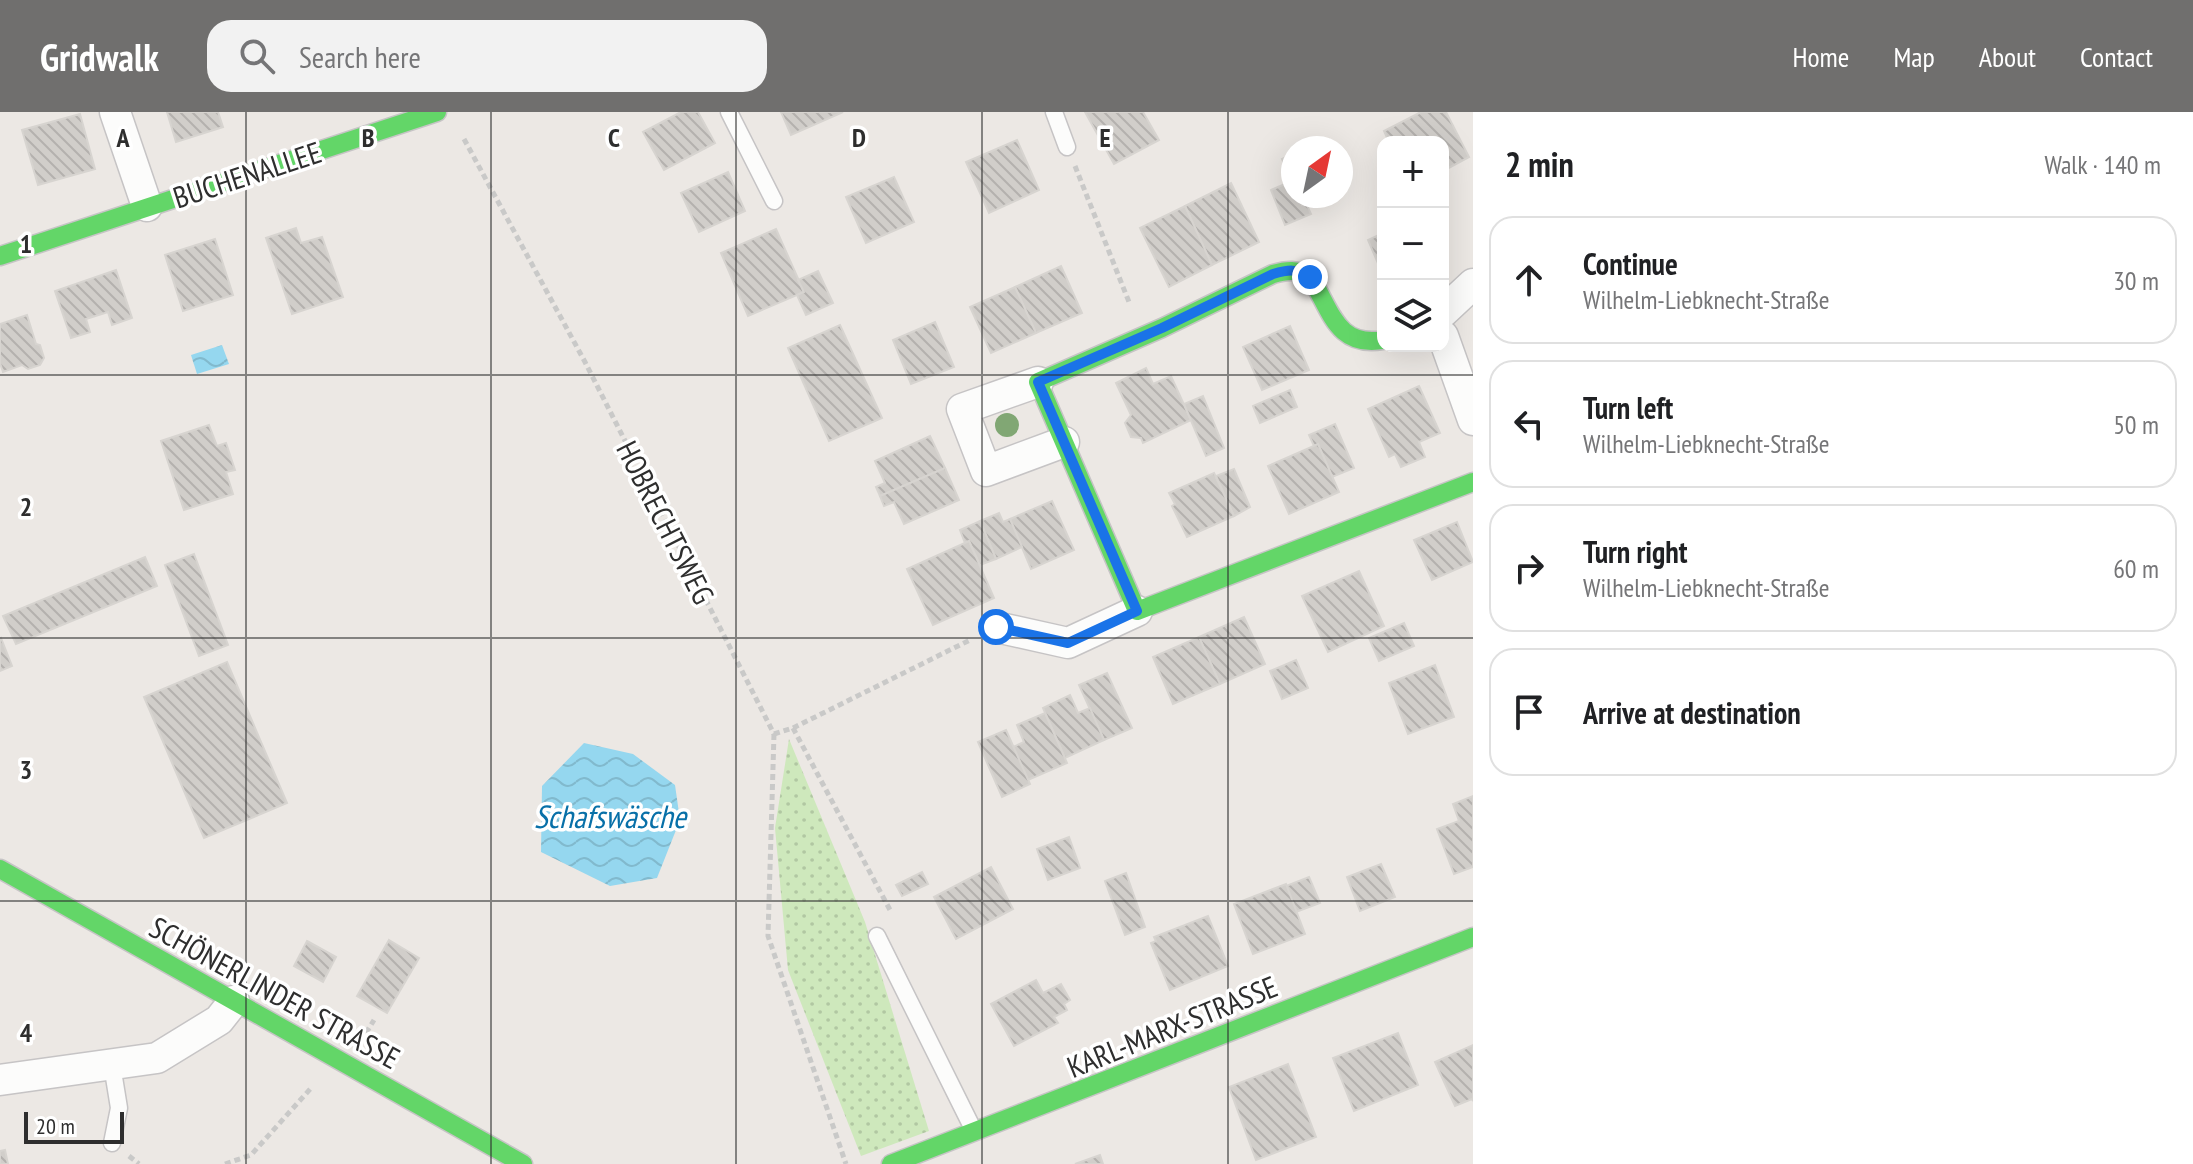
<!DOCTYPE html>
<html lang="en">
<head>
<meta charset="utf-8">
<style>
  :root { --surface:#fff; --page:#f2f2f2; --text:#202124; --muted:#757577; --line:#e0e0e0; --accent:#706f6e }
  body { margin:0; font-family:"PT Sans Narrow",sans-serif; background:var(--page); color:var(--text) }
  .controls { position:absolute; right:24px; top:24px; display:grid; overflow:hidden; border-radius:16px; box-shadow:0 8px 32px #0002 }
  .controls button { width:72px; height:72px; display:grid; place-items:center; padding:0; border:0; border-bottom:2px solid var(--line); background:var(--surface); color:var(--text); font:40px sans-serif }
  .compass { position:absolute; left:1281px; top:24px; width:72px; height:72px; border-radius:50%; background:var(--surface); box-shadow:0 8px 32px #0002; rotate:33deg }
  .scale { position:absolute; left:24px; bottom:20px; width:100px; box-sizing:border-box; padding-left:8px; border:4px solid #2e2e2e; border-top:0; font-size:22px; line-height:28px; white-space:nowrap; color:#2e2e2e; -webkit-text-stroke:6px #fff; paint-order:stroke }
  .stop { position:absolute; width:24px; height:24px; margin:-18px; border:6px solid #1a73e8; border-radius:50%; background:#fff }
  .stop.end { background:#1a73e8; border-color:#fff; box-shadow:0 2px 8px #0008 }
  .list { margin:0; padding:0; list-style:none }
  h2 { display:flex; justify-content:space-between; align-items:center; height:104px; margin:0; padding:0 32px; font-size:34px }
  h2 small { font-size:26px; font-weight:400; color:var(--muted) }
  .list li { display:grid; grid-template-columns:52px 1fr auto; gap:24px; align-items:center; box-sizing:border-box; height:128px; margin:0 16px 16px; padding:0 16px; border:2px solid var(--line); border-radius:24px }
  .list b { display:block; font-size:30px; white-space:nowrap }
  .list p { margin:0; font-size:26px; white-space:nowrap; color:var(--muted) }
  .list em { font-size:26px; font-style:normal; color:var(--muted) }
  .icon { flex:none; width:44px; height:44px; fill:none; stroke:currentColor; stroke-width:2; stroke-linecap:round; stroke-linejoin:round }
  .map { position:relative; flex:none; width:1473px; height:1052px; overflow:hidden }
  header { display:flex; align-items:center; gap:48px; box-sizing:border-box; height:112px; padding:0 40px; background:var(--accent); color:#fff }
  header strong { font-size:38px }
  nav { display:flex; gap:44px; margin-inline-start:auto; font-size:28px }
  .search { width:560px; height:72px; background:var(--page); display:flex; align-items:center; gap:20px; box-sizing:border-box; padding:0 28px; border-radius:24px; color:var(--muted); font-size:30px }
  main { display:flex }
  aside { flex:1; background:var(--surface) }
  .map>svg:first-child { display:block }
</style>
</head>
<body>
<header>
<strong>Gridwalk</strong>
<div class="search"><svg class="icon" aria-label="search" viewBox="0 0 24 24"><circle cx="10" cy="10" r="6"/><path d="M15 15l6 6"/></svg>Search here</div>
<nav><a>Home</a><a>Map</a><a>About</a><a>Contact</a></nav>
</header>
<main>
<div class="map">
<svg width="1473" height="1052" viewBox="0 0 1473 1052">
  <defs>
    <pattern id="grass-dots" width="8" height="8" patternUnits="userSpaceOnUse" patternTransform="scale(2)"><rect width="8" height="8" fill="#cee8bc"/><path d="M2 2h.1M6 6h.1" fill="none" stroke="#b1c7a2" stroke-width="1.8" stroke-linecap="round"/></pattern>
    <pattern id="water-waves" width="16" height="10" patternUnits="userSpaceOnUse" patternTransform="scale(2)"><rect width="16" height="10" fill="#95d7ef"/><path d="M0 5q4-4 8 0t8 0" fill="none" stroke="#81b9cd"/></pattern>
    <pattern id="building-back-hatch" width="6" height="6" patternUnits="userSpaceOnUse" patternTransform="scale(2)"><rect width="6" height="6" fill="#d1ceca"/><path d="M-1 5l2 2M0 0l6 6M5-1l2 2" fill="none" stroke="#b4b1ae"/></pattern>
  </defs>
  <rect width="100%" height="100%" fill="#ece8e4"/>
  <path fill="url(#grass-dots)" d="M789,627L865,810L929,1019L861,1044L788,858L775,716Z"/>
  <g fill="url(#water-waves)">
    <path d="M222,233L229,252L197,262L191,243Z"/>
    <path d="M584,631L633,642L675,673L680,708L657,766L610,774L541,740L542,674Z"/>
  </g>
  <g fill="url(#building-back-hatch)" stroke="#d7d4d0" stroke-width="2">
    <path d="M167,0H218L223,15L176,30Z"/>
    <path d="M681,0H698L715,31L664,58L643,20Z"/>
    <path d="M781,0H843L791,23Z"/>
    <path d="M1085,0H1143L1159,28L1114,52Z"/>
    <path d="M1421,0H1446L1469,45L1443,59V30H1389L1384,19Z"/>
    <path d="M80,2L95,57L38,73L22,18Z"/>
    <path d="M1329,27L1333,36H1307Z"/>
    <path d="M1017,28L1039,78L989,101L966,50Z"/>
    <path d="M1293,42V71L1282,47Z"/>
    <path d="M1341,55L1349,73L1341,76Z"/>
    <path d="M728,60L745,99L699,120L681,81Z"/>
    <path d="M894,65L914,110L866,131L846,85Z"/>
    <path d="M1292,69L1293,84H1298L1302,93L1306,91L1311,102L1285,113L1271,78Z"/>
    <path d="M1231,71L1259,130L1212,153L1185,94Z"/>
    <path d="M1298,84H1323L1302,93Z"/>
    <path d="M1185,94L1212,153L1169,175L1140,116Z"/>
    <path d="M296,116L301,131L322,125L343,185L292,202L266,126Z"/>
    <path d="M776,117L804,180L748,204L721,141Z"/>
    <path d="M1383,121V163L1368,128Z"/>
    <path d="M215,127L233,183L183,199L165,143Z"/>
    <path d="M1061,154L1082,201L1036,221L1015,175Z"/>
    <path d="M116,158L132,206L112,213L108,200L86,207L90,220L71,226L55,179Z"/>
    <path d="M818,159L833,191L806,203L797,183L804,180L798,168Z"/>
    <path d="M1015,175L1036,221L991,241L970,195Z"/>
    <path d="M27,203L36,232L40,233L44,246L40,253L28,257L22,253L3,260L0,251V212Z"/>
    <path d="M935,210L954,255L911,272L893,228Z"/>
    <path d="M840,213L882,306L829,329L788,236Z"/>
    <path d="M1290,214L1309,258L1262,278L1243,235Z"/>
    <path d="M1146,256L1153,272L1171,264L1191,308L1143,331L1141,326L1131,325L1125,311L1131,303L1116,271Z"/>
    <path d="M1419,274L1440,321L1419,330L1425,345L1401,355L1395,342L1389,345L1368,297Z"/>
    <path d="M1290,278L1297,295L1260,311L1253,294Z"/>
    <path d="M1203,284L1224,336L1206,344L1184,292Z"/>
    <path d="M1335,312L1354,356L1332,365L1318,332L1314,334L1309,323Z"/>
    <path d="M209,313L217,334L226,331L235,358L226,360L233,382L184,398L161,329Z"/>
    <path d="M930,324L945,356L880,384L876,375L885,371L875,349Z"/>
    <path d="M1318,332L1339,380L1289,402L1268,354Z"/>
    <path d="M945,356L959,388L904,412L894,390L884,394L880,384Z"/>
    <path d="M1234,357L1250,395L1234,404L1216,364Z"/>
    <path d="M1214,361L1234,404L1187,425L1172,394L1175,392L1169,381Z"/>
    <path d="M1052,389L1074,438L1031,457L1010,407Z"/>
    <path d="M999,401L1003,410L1010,407L1022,435L996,447L980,409Z"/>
    <path d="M980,409L996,447L980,453L969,429L965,431L960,418Z"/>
    <path d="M1457,410L1473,450L1432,468L1414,428Z"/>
    <path d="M969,429L994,486L933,513L907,457Z"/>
    <path d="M194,442L228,533L199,544L165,453Z"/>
    <path d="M145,445L157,474L16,532L3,504Z"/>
    <path d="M1359,459L1384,514L1328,540L1302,484Z"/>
    <path d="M1244,505L1265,552L1220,572L1199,525Z"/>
    <path d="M1404,511L1414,534L1379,549L1369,526Z"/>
    <path d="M1199,525L1220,572L1173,592L1153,545Z"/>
    <path d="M1,526L12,554L0,559V527Z"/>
    <path d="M1296,548L1308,576L1282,587L1270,559Z"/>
    <path d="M227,550L287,691L204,726L144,585Z"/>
    <path d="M1435,553L1454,605L1408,622L1389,571Z"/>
    <path d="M1107,561L1132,616L1104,628L1079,573Z"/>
    <path d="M1070,583L1078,601L1090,596L1104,628L1065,646L1043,596Z"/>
    <path d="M1045,601L1067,651L1028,668L1013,635L1024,630L1017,613Z"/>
    <path d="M1006,618L1030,672L1002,685L978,630Z"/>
    <path d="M1473,684V755L1454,762L1437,717L1459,709L1453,692Z"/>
    <path d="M1069,725L1080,756L1048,768L1037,737Z"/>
    <path d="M1381,752L1395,785L1360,799L1347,765Z"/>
    <path d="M991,755L1013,797L956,827L934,785Z"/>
    <path d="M922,760L928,772L902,784L896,773Z"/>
    <path d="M1126,761L1145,815L1125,823L1105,769Z"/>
    <path d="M1309,765L1320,791L1296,800L1286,774Z"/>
    <path d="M1286,772L1305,822L1253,842L1234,792Z"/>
    <path d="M1208,804L1228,854L1170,878L1151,831L1156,829L1154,825Z"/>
    <path d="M389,828L419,846L387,901L357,884Z"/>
    <path d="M307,829L336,845L323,870L294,854Z"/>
    <path d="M1036,868L1043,881L1061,872L1070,888L1064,892L1067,898L1054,905L1058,911L1014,934L991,892Z"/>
    <path d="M1398,921L1418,973L1354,999L1333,946Z"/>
    <path d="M1473,933V989L1472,987L1455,994L1435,950Z"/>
    <path d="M1288,952L1316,1025L1256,1048L1229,975Z"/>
    <path d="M5,1038L8,1052H0V1039Z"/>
    <path d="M1100,1043L1103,1052H1075Z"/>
  </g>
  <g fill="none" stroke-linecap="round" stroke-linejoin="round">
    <defs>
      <g id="lane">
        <path d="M729,0L774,89"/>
        <path d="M1054,0L1067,35"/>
        <path d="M877,824L974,1019"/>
        <path d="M112,953L119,996L112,1031"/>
      </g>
      <g id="street">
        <path d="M115,0L147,94"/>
        <path d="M1443,200L1473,172"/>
        <path d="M1443,224L1473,308"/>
        <path d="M1038,270L962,297L986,359L1064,330"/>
        <path d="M996,515L1068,531L1137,499"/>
        <path d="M0,968L157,946L219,908L234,889"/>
      </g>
      <g id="fast">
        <path d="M0,144L437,0"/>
        <path d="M1383,228C1336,236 1331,197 1310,165C1297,157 1287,158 1273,162L1162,216L1038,270L1137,499L1473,370"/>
        <path d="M0,757L523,1052"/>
        <path d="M891,1052L1473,825"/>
      </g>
    </defs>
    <use href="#lane" stroke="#c6c4c5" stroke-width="19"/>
    <use href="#street" stroke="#c6c4c5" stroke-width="33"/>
    <use href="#fast" stroke="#c6c4c5" stroke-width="21"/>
    <g stroke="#c9c9c8" stroke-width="5" stroke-dasharray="6 4" stroke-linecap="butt">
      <path d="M464,27L585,250L774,622"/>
      <path d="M1075,54L1129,190"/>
      <path d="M793,616L890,798"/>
      <path d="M774,622L768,824L846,1052"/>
      <path d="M774,622L793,616L970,528"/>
      <path d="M366,921L374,908"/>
      <path d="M129,1044L139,1052"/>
      <path d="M225,1052L251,1043L312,975"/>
    </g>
    <use href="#lane" stroke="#fcfcfb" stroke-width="16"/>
    <use href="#street" stroke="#fcfcfb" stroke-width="30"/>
    <use href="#fast" stroke="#63d668" stroke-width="18"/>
  </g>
  <circle fill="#81a774" cx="1007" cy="313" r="12"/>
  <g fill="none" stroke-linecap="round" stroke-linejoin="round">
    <path stroke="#1a73e8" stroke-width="10" d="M996,515L1068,531L1137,499L1038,270L1162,216L1273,162C1287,158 1297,156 1310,165"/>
  </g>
  <path fill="none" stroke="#2e2e2e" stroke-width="2" stroke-opacity="0.55" d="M246,0V1052M491,0V1052M736,0V1052M982,0V1052M1228,0V1052M0,263H1473M0,526H1473M0,789H1473"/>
  <g text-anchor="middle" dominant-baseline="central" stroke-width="7" stroke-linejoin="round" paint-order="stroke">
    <g font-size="30" fill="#2e2e2e" stroke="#fff">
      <text transform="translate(247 62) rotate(-18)">BUCHENALLEE</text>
      <text transform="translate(666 410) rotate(63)">HOBRECHTSWEG</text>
      <text transform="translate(275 880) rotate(29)">SCHÖNERLINDER STRASSE</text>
      <text transform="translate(1172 914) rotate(-22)">KARL-MARX-STRASSE</text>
    </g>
    <g font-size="32" font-style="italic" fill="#0870a8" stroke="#fff">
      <text x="610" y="704">Schafswäsche</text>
    </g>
  </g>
  <g font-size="26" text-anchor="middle" font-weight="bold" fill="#2e2e2e" stroke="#fff" stroke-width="7" stroke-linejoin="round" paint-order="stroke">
    <text x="123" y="35">A</text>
    <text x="368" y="35">B</text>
    <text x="614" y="35">C</text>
    <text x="859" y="35">D</text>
    <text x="1105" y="35">E</text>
    <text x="26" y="141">1</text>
    <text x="26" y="404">2</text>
    <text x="26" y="667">3</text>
    <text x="26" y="930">4</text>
  </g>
</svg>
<div class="controls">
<button>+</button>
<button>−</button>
<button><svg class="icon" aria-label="layers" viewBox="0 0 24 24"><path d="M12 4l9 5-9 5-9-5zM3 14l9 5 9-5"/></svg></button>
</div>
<svg class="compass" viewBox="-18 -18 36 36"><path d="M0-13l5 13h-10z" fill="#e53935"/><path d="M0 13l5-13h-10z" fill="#757577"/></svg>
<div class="scale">20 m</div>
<div class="stop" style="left:996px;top:515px"></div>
<div class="stop end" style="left:1310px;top:165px"></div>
</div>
<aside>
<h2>2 min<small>Walk · 140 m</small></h2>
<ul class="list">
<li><svg class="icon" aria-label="ahead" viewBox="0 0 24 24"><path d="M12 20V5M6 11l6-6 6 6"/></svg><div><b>Continue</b><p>Wilhelm-Liebknecht-Straße</p></div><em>30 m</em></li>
<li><svg class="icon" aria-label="left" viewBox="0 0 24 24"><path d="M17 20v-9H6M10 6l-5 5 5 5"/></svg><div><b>Turn left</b><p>Wilhelm-Liebknecht-Straße</p></div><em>50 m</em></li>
<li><svg class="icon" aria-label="right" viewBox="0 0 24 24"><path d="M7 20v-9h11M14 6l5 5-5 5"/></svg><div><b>Turn right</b><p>Wilhelm-Liebknecht-Straße</p></div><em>60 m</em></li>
<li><svg class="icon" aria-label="arrive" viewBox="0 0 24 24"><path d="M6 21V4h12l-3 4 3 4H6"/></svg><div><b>Arrive at destination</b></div></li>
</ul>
</aside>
</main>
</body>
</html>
